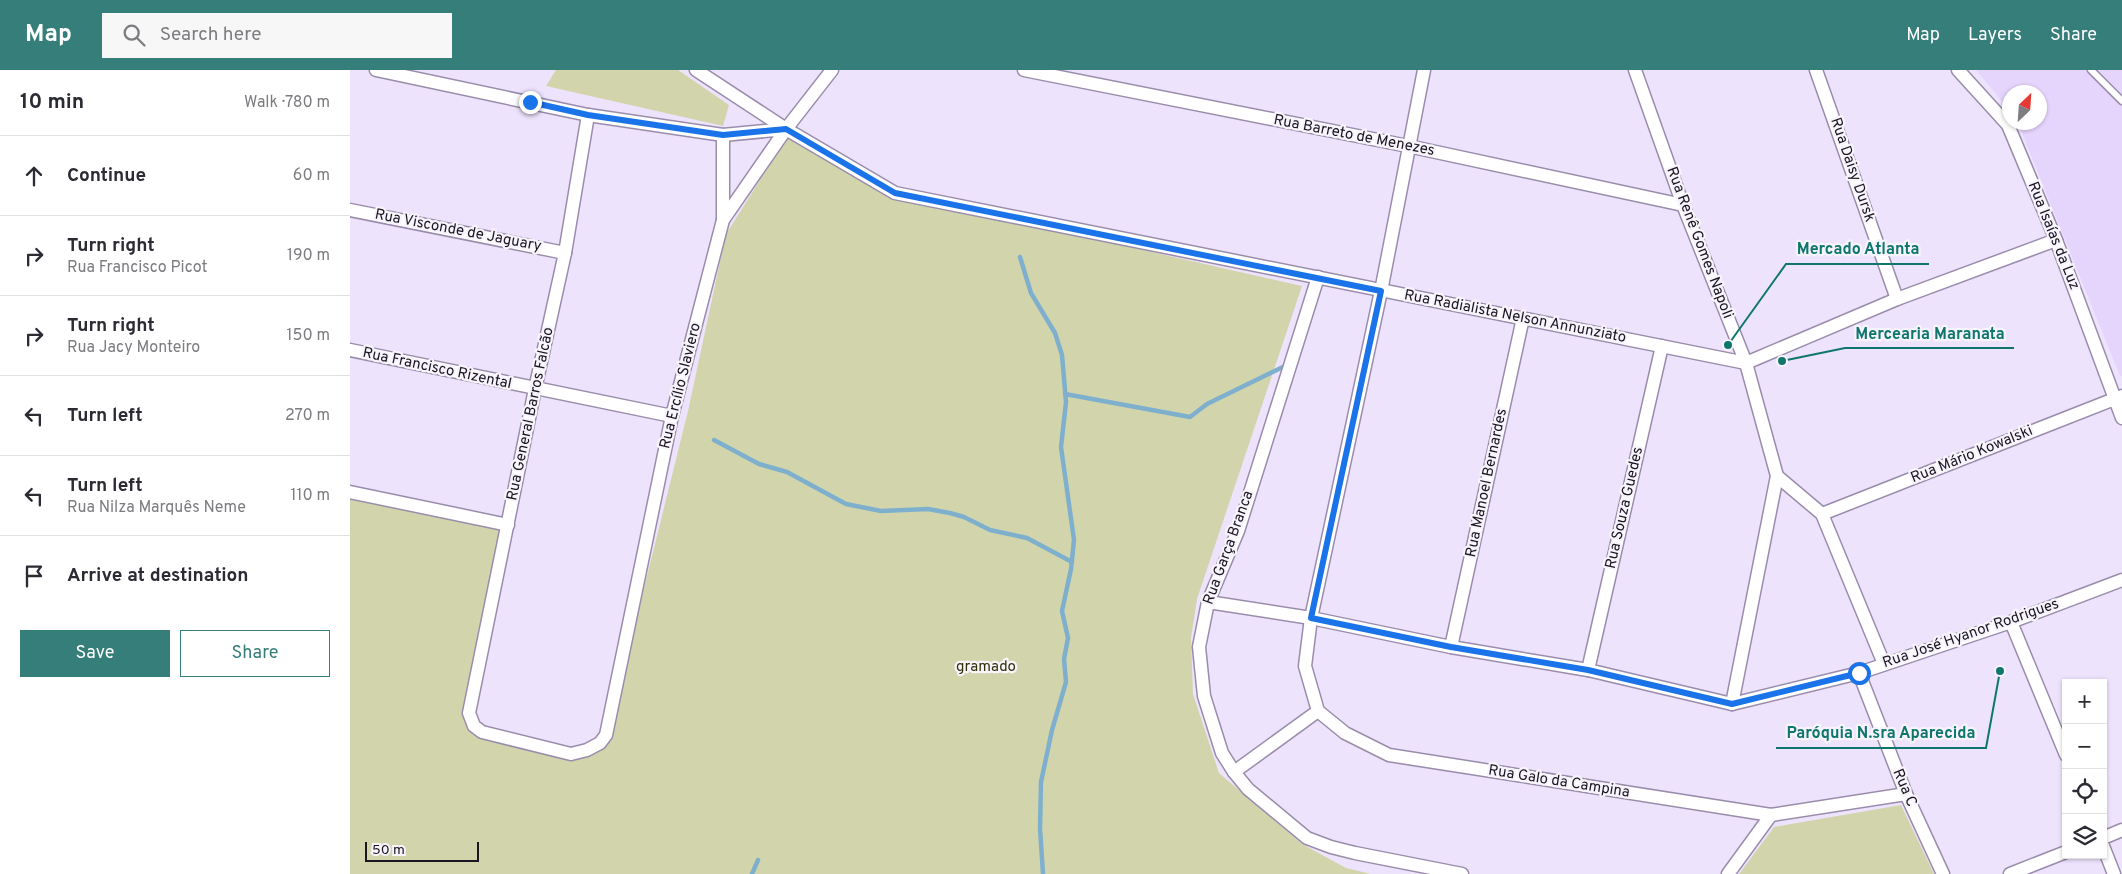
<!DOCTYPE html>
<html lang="en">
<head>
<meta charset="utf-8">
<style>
  :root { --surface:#fff; --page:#f7f7f7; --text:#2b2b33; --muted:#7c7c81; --line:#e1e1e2; --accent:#367e79 }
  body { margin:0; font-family:Overpass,sans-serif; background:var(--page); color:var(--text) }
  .controls { position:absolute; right:15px; bottom:15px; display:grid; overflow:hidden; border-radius:0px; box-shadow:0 1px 4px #0004 }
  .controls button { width:45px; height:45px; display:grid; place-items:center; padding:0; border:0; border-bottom:1px solid var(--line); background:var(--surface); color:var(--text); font:25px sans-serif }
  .compass { position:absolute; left:1652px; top:15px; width:45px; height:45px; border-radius:50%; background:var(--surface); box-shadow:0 1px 4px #0004; rotate:25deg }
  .scale { position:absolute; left:15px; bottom:12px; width:114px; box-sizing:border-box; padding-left:5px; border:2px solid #1a1520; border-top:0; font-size:14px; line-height:18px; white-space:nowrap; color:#1a1520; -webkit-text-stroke:4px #f7f4fb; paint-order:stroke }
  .stop { position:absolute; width:15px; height:15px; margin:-11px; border:4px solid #1a73e8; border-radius:50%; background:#fff }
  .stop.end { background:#1a73e8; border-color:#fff; box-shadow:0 1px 5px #0008 }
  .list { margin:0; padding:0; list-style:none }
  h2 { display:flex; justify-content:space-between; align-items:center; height:65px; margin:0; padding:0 20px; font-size:21px }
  h2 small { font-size:16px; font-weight:400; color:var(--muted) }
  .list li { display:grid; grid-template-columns:32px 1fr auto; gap:15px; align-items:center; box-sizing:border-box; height:80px; padding:0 20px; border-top:1px solid var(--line) }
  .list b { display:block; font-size:19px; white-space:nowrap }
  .list p { margin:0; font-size:16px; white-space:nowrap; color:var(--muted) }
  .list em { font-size:16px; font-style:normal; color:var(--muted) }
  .actions { display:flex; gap:10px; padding:15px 20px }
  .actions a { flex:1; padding:11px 0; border:1px solid var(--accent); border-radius:0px; text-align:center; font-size:18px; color:var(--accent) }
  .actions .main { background:var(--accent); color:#fff }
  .icon { flex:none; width:28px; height:28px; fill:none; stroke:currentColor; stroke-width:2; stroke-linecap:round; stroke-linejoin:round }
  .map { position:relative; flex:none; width:1772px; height:804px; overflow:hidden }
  header { display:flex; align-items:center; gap:30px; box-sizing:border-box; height:70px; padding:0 25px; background:var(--accent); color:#fff }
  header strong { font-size:24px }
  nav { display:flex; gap:28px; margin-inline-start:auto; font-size:18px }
  .search { width:350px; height:45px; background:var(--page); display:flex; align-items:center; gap:12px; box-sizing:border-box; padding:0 18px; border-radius:0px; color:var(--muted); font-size:19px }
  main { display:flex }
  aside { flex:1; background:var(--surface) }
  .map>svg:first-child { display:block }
</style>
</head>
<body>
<header>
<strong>Map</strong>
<div class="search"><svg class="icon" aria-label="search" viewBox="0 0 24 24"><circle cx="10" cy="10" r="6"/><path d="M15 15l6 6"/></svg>Search here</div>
<nav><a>Map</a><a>Layers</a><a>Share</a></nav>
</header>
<main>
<aside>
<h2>10 min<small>Walk · 780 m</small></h2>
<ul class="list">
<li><svg class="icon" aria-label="ahead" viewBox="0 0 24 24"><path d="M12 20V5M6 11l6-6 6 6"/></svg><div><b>Continue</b></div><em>60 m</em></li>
<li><svg class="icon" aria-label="right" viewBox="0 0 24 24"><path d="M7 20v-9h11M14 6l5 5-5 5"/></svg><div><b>Turn right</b><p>Rua Francisco Picot</p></div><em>190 m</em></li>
<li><svg class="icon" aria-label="right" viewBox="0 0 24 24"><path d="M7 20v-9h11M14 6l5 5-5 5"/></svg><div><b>Turn right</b><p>Rua Jacy Monteiro</p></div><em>150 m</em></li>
<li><svg class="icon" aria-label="left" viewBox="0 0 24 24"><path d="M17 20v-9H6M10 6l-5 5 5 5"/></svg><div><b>Turn left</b></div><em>270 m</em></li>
<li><svg class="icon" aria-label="left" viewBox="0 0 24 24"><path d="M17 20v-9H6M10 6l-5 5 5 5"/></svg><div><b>Turn left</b><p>Rua Nilza Marquês Neme</p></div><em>110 m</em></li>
<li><svg class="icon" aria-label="arrive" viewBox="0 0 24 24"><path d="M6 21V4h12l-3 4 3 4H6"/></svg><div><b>Arrive at destination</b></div></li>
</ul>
<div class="actions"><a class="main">Save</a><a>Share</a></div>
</aside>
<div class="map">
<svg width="1772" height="804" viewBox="0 0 1772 804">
  <rect width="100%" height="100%" fill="#eee3fd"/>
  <path fill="#e5d4fc" d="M1626,0H1772V306H1770L1668,53L1690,52V22H1660L1659,40Z"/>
  <g fill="#d2d5ac">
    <path d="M206,0H328L379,35L373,56L196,16Z"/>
    <path d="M439,64L545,124L952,216L847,529L841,568L843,624L869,703L952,774L996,798L1021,804H0V423L157,456L121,654L224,685L258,663L338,341L376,164Z"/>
    <path d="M1551,735L1584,804H1389L1424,757Z"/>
  </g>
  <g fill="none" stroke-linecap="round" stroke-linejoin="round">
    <g stroke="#7eb0ce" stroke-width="4.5">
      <path d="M670,187L681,223L705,263L712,285L716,332L711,377L724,470L721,499L712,541L718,568L714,589L716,612L702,660L691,712L690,758L693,804"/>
      <path d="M715,324L840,347L857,334L935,296"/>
      <path d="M364,370L409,394L437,402L496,434L531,441L578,439L600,443L614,447L640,460L677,468L722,492"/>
      <path d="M402,804L408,790"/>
    </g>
    <defs>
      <path id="service" d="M1741,0L1772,31"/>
      <g id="minor">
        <path d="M26,0L238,45L373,65L436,59"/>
        <path d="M346,0L436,59L545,123L1396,293L1547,229L1706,170"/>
        <path d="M674,0L1058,76L1333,135"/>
        <path d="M1074,0L1031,221L961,548L955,596L968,641L995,663L1039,685L1421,745L1556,724"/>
        <path d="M1285,0L1333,135L1396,293L1427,406L1382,634"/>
        <path d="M1466,0L1547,229"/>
        <path d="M1608,0L1658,55L1706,170L1772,348"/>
        <path d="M238,45L215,183L185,319L119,643L124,656L132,662L221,684L237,680L250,673L256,665L322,346L373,150L436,59L482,0"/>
        <path d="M0,140L215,183"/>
        <path d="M373,150V65"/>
        <path d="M968,207L888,461L858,532L849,577L854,626L872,683L884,702L898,719L957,768L981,777L1005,783L1112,804"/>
        <path d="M0,280L322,346"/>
        <path d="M1427,406L1472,444L1534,594"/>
        <path d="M0,422L158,455"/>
        <path d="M1472,444L1772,326"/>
        <path d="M858,532L961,548L1101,577L1238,600L1382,634L1509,603L1661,552L1772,510"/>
        <path d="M1661,552L1716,685"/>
        <path d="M1101,577L1173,248"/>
        <path d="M1238,600L1312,276"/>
        <path d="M1509,603L1556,724L1593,804"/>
        <path d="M884,702L968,641"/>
        <path d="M1753,768L1772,760"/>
        <path d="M1753,776L1764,804"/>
        <path d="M1378,804L1421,745"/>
        <path d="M1660,804L1716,782"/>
      </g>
    </defs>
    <use href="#service" stroke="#9a8dac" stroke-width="9"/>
    <use href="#minor" stroke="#9a8dac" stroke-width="15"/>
    <use href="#service" stroke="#fff" stroke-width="6"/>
    <use href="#minor" stroke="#fff" stroke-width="12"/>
  </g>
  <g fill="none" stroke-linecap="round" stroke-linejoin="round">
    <path stroke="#1a73e8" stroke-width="6" d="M180,32L238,45L373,65L436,59L545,123L1031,221L961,548L1101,577L1238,600L1382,634L1509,603"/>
  </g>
  <g text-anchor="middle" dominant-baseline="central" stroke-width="4.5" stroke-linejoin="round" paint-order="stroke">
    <g font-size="15" fill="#1a1520" stroke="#f7f4fb">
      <text transform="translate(1004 66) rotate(11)">Rua Barreto de Menezes</text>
      <text transform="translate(1502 100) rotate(71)">Rua Daisy Dursk</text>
      <text transform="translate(108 161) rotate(11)">Rua Visconde de Jaguary</text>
      <text transform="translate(1703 166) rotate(68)">Rua Isaías da Luz</text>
      <text transform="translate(1349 173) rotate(69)">Rua Renê Gomes Napoli</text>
      <text transform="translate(1165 247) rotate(11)">Rua Radialista Nelson Annunziato</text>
      <text transform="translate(87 299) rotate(12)">Rua Francisco Rizental</text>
      <text transform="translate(331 316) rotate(-76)">Rua Ercílio Slaviero</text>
      <text transform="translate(181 344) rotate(-78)">Rua General Barros Falcão</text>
      <text transform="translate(1622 385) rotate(-22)">Rua Mário Kowalski</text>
      <text transform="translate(1137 413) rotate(-78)">Rua Manoel Bernardes</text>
      <text transform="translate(1275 438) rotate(-77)">Rua Souza Guedes</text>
      <text transform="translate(879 478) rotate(-70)">Rua Garça Branca</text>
      <text transform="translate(1621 564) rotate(-19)">Rua José Hyanor Rodrigues</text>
      <text transform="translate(1209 712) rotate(9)">Rua Galo da Campina</text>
      <text transform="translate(1554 718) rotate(67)">Rua C</text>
    </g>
    <g font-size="15" fill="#2e2f05" stroke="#f7f4fb">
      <text x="636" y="597">gramado</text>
    </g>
  </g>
  <path fill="none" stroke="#0f766e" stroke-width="2" d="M1378 275L1436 194H1579M1432 291L1495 278H1664M1650 601L1636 678H1426"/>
  <g fill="#0f766e" stroke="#f7f4fb" stroke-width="2">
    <circle cx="1378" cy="275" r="5"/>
    <circle cx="1432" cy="291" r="5"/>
    <circle cx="1650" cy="601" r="5"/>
  </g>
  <g font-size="16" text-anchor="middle" font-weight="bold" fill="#0f766e" stroke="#f7f4fb" stroke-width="4.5" stroke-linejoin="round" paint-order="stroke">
    <text x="1508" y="184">Mercado Atlanta</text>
    <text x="1580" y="269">Mercearia Maranata</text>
    <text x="1531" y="668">Paróquia N.sra Aparecida</text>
  </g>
</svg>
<div class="controls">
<button>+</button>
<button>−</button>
<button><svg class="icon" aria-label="locate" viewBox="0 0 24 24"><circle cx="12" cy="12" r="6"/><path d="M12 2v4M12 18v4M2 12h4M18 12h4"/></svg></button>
<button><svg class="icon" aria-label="layers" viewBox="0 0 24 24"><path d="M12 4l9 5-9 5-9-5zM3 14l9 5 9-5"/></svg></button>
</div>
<svg class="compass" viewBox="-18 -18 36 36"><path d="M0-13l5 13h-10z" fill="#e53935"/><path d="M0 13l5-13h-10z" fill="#7c7c81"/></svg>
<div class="scale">50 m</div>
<div class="stop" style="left:1509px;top:603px"></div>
<div class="stop end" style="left:180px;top:32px"></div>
</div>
</main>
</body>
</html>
